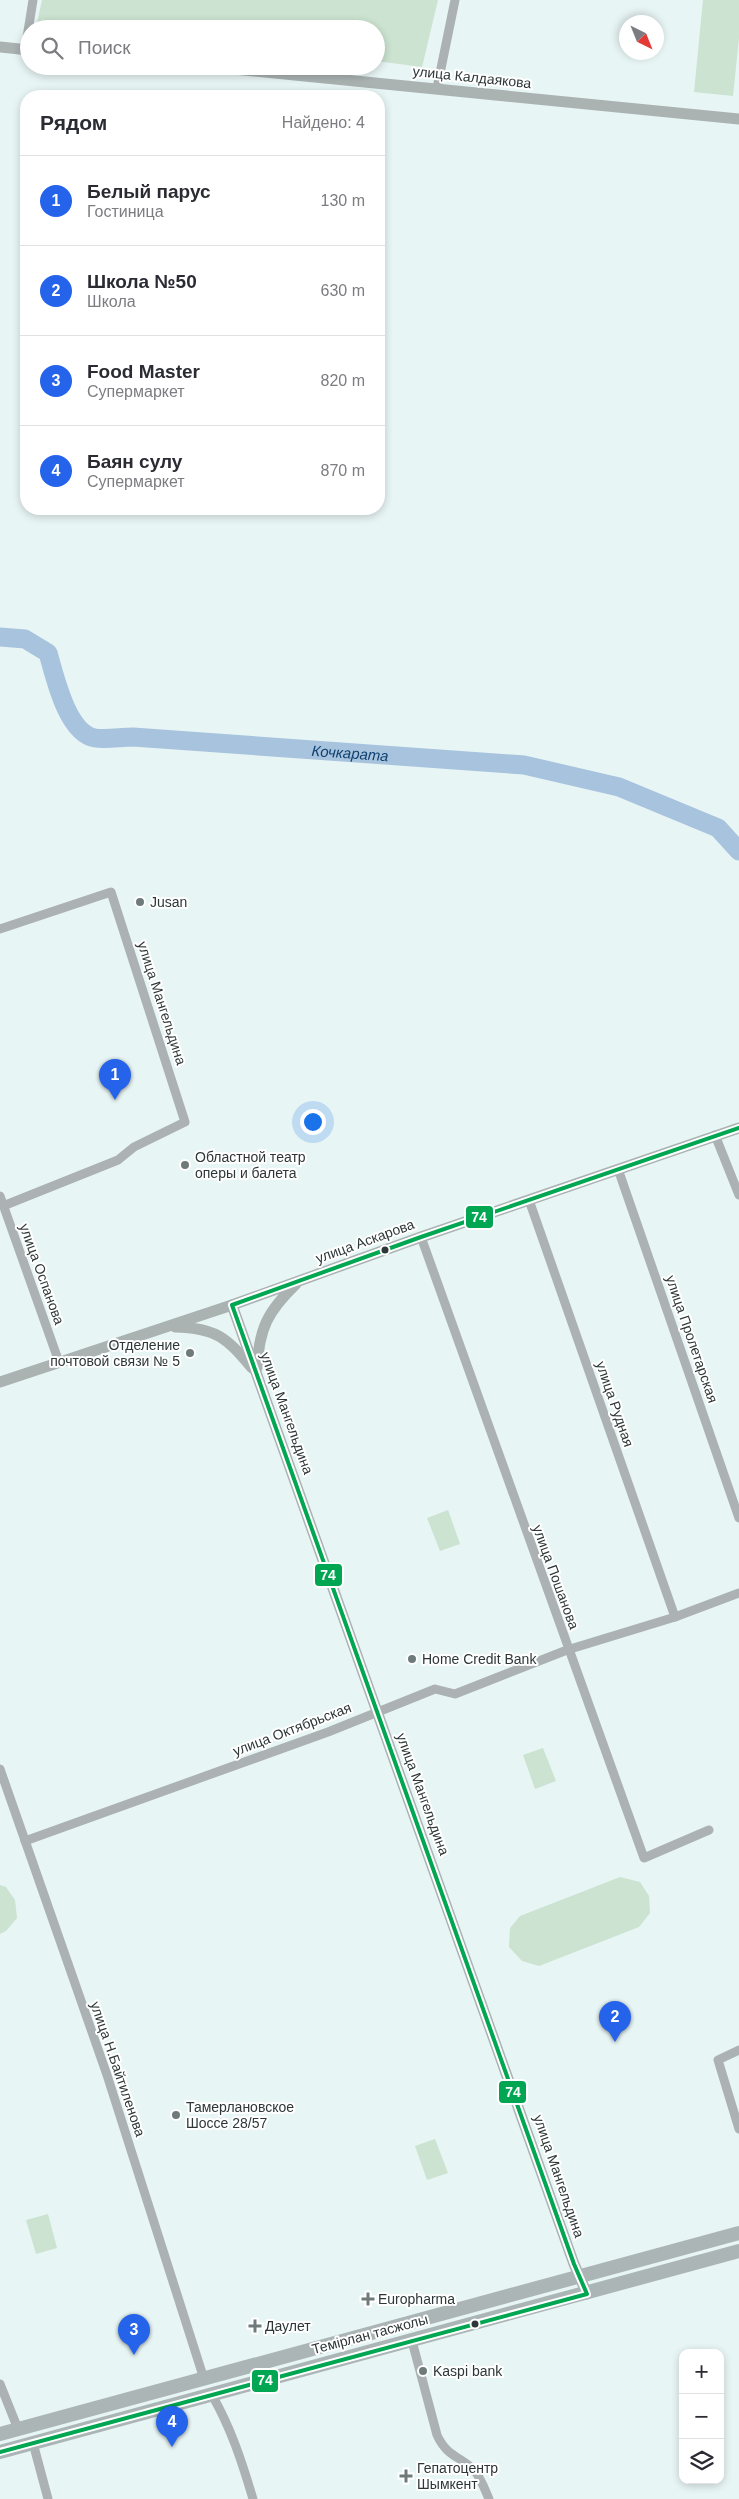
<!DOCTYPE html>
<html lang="ru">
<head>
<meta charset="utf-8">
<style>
  :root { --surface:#fff; --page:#f2f2f3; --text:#2b2b33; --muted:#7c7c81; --line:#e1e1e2; --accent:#2563eb }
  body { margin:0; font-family:Arial,sans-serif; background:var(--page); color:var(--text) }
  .controls { position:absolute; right:15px; bottom:15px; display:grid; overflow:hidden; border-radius:10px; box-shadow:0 2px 8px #0003 }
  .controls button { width:45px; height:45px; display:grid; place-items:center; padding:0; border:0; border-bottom:1px solid var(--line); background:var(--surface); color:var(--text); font:25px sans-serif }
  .compass { position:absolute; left:619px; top:15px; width:45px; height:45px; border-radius:50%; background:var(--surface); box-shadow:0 2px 8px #0003; rotate:137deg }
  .you { position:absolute; left:312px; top:1121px; width:18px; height:18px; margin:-12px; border:4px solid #fff; border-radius:50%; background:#1a73e8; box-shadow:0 0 0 8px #1a73e833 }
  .badge { display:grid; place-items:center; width:32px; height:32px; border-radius:50%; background:var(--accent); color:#fff; font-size:16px; font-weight:700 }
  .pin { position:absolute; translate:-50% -41px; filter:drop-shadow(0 1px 2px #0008) }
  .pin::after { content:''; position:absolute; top:26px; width:18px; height:15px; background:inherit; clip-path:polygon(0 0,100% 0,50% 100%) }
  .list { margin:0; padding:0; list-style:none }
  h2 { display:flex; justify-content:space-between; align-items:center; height:65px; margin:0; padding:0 20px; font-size:21px }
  h2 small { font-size:16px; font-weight:400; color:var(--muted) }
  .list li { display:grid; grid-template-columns:32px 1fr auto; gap:15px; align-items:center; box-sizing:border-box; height:90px; padding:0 20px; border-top:1px solid var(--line) }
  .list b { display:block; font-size:19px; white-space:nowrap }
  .list p { margin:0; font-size:16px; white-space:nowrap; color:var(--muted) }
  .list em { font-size:16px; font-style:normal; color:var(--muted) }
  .icon { flex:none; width:28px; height:28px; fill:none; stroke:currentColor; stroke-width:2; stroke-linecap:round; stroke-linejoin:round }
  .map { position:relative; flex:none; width:739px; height:2499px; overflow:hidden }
  .search { position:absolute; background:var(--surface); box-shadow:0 2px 8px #0003; left:20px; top:20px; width:365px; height:55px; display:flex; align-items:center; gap:12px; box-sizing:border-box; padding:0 18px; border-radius:28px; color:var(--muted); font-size:19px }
  .panel { position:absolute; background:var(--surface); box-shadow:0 2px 8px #0003; left:20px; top:90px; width:365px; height:425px; border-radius:20px }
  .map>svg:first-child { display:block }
</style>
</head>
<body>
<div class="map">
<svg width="739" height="2499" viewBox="0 0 739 2499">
  <rect width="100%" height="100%" fill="#e8f5f5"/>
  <g fill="#cbe3d0">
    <path d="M42,0H438L422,67L376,61V29H90L37,23Z"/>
    <path d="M703,0H739V38L733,96L694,92Z"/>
    <path d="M448,1510L460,1544L440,1551L427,1518Z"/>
    <path d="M543,1748L556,1781L535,1789L523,1755Z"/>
    <path d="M620,1877L640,1882L649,1896L650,1913L639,1927L539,1966L522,1961L509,1947L510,1928L520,1916Z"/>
    <path d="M0,1885L6,1887L15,1900L17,1918L6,1931L0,1934Z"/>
    <path d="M435,2139L448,2173L427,2180L415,2146Z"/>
    <path d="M48,2214L57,2248L36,2254L26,2220Z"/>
  </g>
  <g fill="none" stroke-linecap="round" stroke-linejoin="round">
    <path stroke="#a8c3de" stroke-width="19" id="s1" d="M0,637L25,639L48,653C55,677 67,733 95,738C106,740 121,737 133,737L524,765L619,787L718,828L739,851"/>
    <g stroke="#acb2b3" stroke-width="9">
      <path d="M25,50L33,0"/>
      <path d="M437,88L455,0"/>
      <path d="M0,929L111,892L185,1122L134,1147L118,1160L3,1206"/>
      <path d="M715,1135L739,1195"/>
      <path d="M618,1169L739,1518"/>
      <path d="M0,1196L59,1362"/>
      <path d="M529,1200L675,1617"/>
      <path d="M421,1237L644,1858L709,1830"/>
      <path d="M0,1769L107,2075L204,2379"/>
      <path d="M25,1841L328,1732L435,1689L455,1694L567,1650L675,1617L739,1593"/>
      <path d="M739,2050L718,2060L739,2129"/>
      <path d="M412,2341L437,2435C447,2457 460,2456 474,2470C481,2478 485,2490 489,2499"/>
      <path d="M0,2384L18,2429"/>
      <path d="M212,2395C231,2428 242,2462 253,2499"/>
      <path d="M33,2443L48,2499"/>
    </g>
    <g stroke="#abb2b2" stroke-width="11">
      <path d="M0,47L29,50"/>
      <path d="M203,66L739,119"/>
      <path d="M232,1305L574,2264L587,2294"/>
      <path d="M175,1327C216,1328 226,1337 252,1368"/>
      <path d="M257,1368C259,1328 268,1311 296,1284"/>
      <path d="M0,1382L232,1305L421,1237L739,1128"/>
    </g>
    <g stroke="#acb5b5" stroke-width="14">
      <path d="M0,2434L739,2233"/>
      <path d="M0,2452L739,2251"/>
    </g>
    <defs>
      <path id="bus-1" d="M0,2452L587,2294L574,2264L232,1305L421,1237L739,1128"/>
    </defs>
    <use href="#bus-1" stroke="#fff" stroke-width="8"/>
    <use href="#bus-1" stroke="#00a651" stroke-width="4"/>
  </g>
  <g fill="#6f7a7a" stroke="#fff" stroke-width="2">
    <circle cx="140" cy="902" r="5"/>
    <circle cx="185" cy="1165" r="5"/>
    <circle cx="190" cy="1353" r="5"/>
    <circle cx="412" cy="1659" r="5"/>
    <circle cx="176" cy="2115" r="5"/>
    <path d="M365.5 2291.5h5v5h5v5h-5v5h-5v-5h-5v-5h5z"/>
    <path d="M252.5 2318.5h5v5h5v5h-5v5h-5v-5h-5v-5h5z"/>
    <circle cx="423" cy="2371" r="5"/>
    <path d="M403.5 2468.5h5v5h5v5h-5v5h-5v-5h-5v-5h5z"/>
  </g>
  <g fill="#2e3737" stroke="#fff" stroke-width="2">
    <circle cx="385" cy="1250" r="4.5"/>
    <circle cx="475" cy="2324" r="4.5"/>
  </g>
  <g text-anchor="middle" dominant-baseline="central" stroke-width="4" stroke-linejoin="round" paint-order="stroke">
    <g font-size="14" fill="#2e3737" stroke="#fff">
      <text transform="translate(472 77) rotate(6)">улица Калдаякова</text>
      <text transform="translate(162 1003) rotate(72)">улица Мангельдина</text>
      <text transform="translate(365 1241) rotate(-20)">улица Аскарова</text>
      <text transform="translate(42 1274) rotate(70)">улица Оспанова</text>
      <text transform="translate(692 1339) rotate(71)">улица Пролетарская</text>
      <text transform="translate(615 1404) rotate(71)">улица Рудная</text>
      <text transform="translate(287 1413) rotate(70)">улица Мангельдина</text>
      <text transform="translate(556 1577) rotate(70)">улица Пошанова</text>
      <text transform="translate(292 1729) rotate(-21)">улица Октябрьская</text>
      <text transform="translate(423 1794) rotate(70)">улица Мангельдина</text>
      <text transform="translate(118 2069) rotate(71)">улица Н.Байтиленова</text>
      <text transform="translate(559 2176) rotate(71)">улица Мангельдина</text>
      <text transform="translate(370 2334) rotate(-15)">Темірлан тасжолы</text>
    </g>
    <g font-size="14" fill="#2e3737" stroke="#fff" text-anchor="start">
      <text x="150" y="902">Jusan</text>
      <text x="195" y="1157">Областной театр<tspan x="195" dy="16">оперы и балета</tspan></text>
      <text x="180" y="1345" text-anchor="end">Отделение<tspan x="180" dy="16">почтовой связи № 5</tspan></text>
      <text x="422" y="1659">Home Credit Bank</text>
      <text x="186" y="2107">Тамерлановское<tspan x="186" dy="16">Шоссе 28/57</tspan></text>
      <text x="378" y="2299">Europharma</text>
      <text x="265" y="2326">Даулет</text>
      <text x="433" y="2371">Kaspi bank</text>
      <text x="417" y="2468">Гепатоцентр<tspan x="417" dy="16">Шымкент</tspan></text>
    </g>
    <g font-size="15" font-style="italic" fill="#0f4170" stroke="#fff">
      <text stroke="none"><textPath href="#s1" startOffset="409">Кочкарата</textPath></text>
    </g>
  </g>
  <g stroke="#fff" stroke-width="2">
    <rect x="465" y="1205" width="29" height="24" rx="5" fill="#00a651"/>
    <rect x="314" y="1563" width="29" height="24" rx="5" fill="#00a651"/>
    <rect x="498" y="2080" width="29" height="24" rx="5" fill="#00a651"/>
    <rect x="251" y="2369" width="28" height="24" rx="5" fill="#00a651"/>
  </g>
  <g font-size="14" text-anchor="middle" font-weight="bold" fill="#fff">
    <text x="479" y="1222">74</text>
    <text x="328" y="1580">74</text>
    <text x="513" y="2097">74</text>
    <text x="265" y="2385">74</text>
  </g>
</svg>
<div class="controls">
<button>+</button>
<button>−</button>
<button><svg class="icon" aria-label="layers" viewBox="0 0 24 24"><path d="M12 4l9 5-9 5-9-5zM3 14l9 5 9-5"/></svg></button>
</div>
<svg class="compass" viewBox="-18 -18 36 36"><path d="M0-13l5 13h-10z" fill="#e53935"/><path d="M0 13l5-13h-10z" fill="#7c7c81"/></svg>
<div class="you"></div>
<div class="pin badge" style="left:115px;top:1100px">1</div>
<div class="pin badge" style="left:615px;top:2042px">2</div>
<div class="pin badge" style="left:134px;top:2355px">3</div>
<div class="pin badge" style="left:172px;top:2447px">4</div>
<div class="search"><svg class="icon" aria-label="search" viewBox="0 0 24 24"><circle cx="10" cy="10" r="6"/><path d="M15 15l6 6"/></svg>Поиск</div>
<section class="panel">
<h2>Рядом<small>Найдено: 4</small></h2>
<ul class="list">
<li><span class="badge">1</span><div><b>Белый парус</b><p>Гостиница</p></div><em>130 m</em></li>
<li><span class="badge">2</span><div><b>Школа №50</b><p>Школа</p></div><em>630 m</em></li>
<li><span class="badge">3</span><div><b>Food Master</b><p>Супермаркет</p></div><em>820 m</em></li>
<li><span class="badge">4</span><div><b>Баян сулу</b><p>Супермаркет</p></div><em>870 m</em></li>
</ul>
</section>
</div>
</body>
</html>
